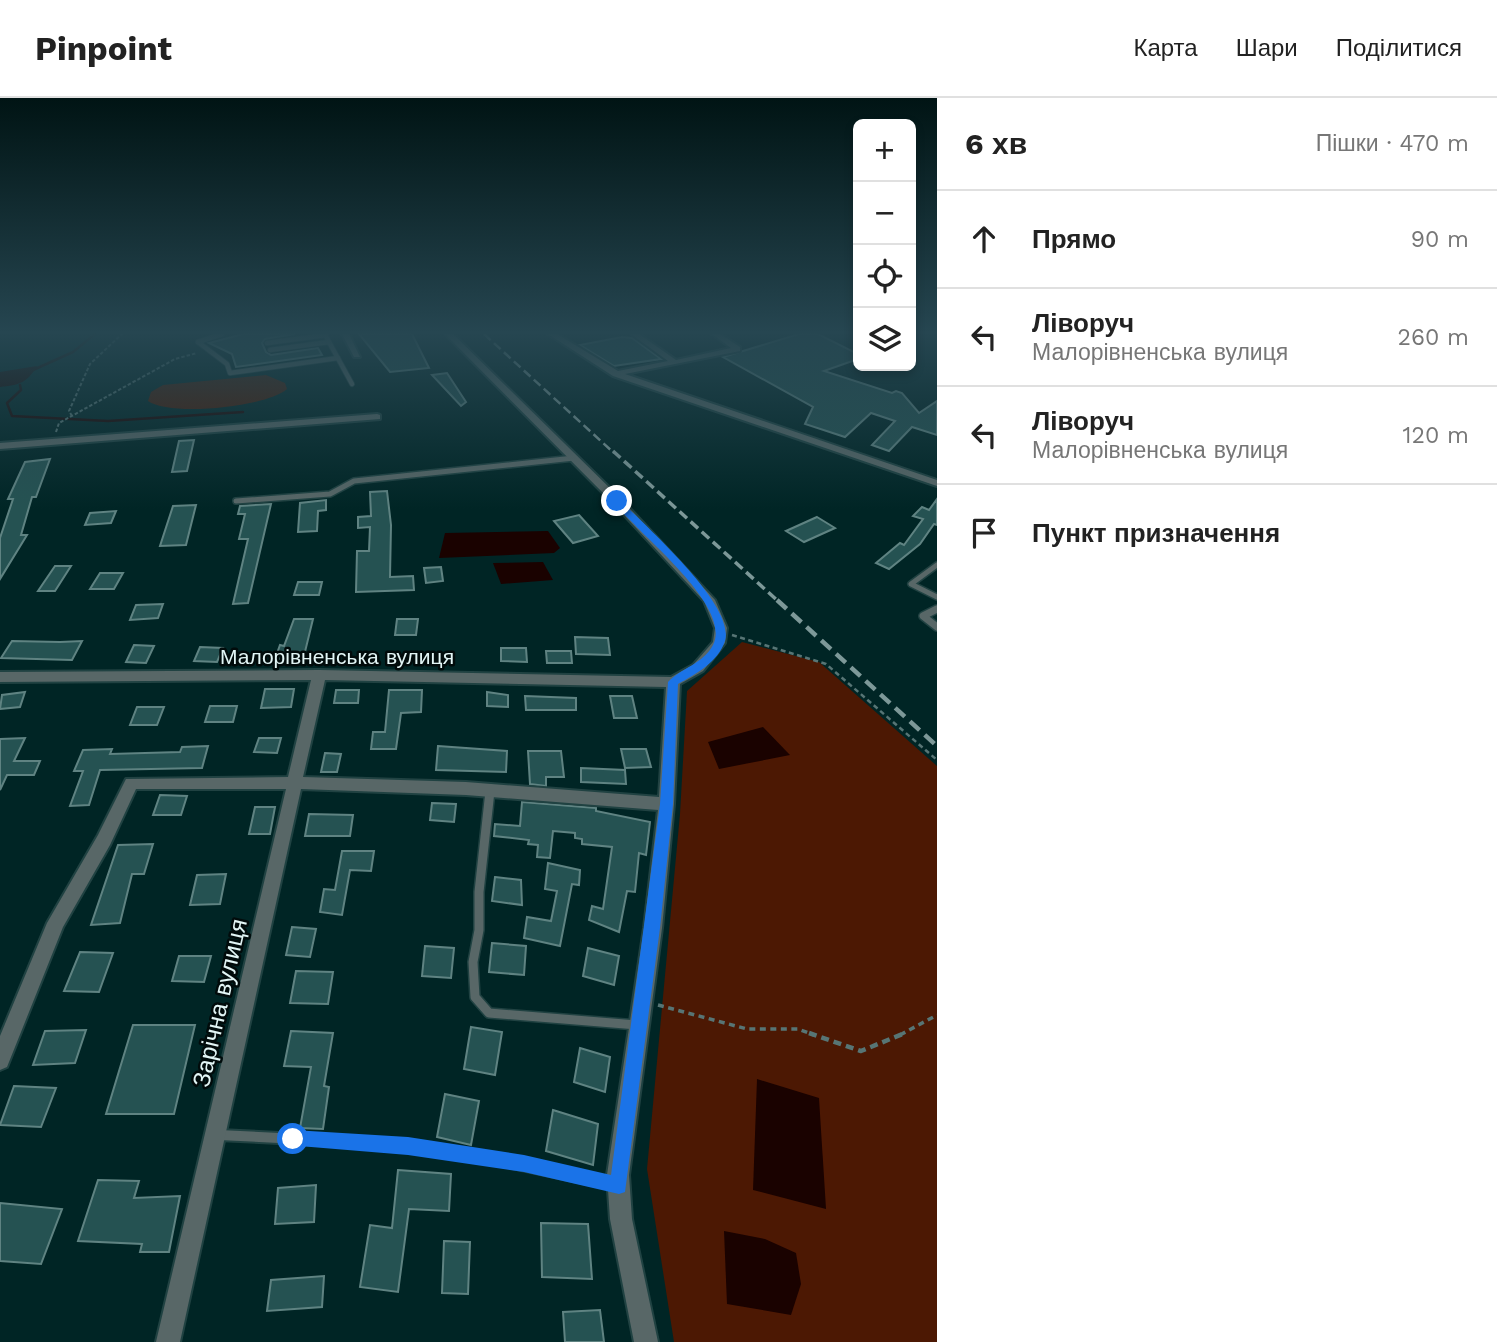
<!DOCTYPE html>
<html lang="uk">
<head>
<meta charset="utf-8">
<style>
  :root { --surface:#fff; --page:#f2f2f2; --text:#222; --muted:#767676; --line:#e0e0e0 }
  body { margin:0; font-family:"Work Sans",sans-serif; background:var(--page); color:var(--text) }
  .controls { position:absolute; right:21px; top:21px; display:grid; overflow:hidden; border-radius:10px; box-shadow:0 4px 10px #0003 }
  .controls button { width:63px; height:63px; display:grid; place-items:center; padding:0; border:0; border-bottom:2px solid var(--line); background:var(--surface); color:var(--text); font:35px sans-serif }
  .stop { position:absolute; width:21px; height:21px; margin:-16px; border:5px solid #1a73e8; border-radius:50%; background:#fff }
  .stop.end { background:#1a73e8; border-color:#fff; box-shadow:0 2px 7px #0008 }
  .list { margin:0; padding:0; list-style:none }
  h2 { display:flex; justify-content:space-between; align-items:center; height:91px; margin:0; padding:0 28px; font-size:30px }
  h2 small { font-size:23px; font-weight:400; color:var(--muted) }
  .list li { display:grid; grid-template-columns:46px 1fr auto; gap:21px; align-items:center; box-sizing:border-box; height:98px; padding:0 28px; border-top:2px solid var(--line) }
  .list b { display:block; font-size:26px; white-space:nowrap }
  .list p { margin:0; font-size:23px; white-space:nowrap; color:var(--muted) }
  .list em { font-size:23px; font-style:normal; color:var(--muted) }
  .icon { flex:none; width:38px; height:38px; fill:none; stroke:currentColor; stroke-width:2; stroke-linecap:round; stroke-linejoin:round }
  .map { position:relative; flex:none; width:937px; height:1244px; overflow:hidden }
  header { display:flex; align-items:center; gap:42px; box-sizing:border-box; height:98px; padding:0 35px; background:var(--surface); border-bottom:2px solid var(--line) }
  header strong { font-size:33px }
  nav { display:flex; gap:38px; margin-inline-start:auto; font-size:24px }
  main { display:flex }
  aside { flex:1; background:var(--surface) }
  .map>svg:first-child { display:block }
</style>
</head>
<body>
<header>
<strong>Pinpoint</strong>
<nav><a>Карта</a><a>Шари</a><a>Поділитися</a></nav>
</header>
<main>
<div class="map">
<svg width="937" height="1244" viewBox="0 0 937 1244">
  <rect width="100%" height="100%" fill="#002525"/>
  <g fill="#4c1803">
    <path d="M266,277L285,285L287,291C267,309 170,319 148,303L151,294L163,287Z"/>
    <path d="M742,544L819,564L937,668V1244H674L647,1071L680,716L687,593Z"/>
  </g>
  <g fill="#1a0200">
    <path d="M37,268C27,285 19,287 0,289V274Z"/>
    <path d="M548,433L560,450L554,455L439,460L445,435Z"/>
    <path d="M543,464L553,482L501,486L493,465Z"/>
    <path d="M763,629L790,657L719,671L708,644Z"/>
    <path d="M757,981L819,1000L826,1111L753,1092Z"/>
    <path d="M724,1133L765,1141L796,1155L801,1186L791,1217L727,1206Z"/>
  </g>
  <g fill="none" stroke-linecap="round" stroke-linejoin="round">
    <g stroke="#1a0200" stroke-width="2.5">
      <path d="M33,272L73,254L95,236"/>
      <path d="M20,287L21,292L7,305L12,318L108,323L243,314"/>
    </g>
  </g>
  <g fill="#255252" stroke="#5f8382" stroke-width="2">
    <path d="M243,236H295L265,241L262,245L266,254L271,257L318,250L322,257L236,269L232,256L209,245Z"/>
    <path d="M359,236H412L429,270L390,274Z"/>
    <path d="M799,236H818L858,256V261L824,273L892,295L896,293L902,295L919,315L937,303V337L912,329L889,353L872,347L895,323L871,315L845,339L805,326L813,309L723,259Z"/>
    <path d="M622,239L632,240L661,261L614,268L580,247Z"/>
    <path d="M447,275L466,304L461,308L432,277Z"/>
    <path d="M194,342L187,373L172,374L179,343Z"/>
    <path d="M50,361L36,399H32L21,437H27L0,481V440L13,401H8L25,364Z"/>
    <path d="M387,393L391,427L390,479L413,478L414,492L356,494L357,453H369L370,429L358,430V419L371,418L370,394Z"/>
    <path d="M937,401V427L934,426L920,446L889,471L876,465L900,445L904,447L923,421L913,418L922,409L929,412Z"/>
    <path d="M326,402V412L318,413L317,433L298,434L300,405Z"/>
    <path d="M271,406L248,505L233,506L248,441H239L245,416H238L240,408Z"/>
    <path d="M196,407L186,447L160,448L173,408Z"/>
    <path d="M116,413L111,425L85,427L90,415Z"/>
    <path d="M579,417L598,438L573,445L554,423Z"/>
    <path d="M817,419L835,430L804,444L786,433Z"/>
    <path d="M55,468H71L55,493H38Z"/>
    <path d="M441,469L443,483L426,485L424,470Z"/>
    <path d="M100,475H123L114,491H90Z"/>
    <path d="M298,484H322L319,497H294Z"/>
    <path d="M163,506L158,520L130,522L136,507Z"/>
    <path d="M294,521H313L303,562L275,561L280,547L284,548Z"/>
    <path d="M397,521H418L416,537H395Z"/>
    <path d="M575,539L608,540L610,557L576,556Z"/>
    <path d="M12,543L60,544L82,543L72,562L1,560Z"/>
    <path d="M134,547L154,548L146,565L126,564Z"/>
    <path d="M200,549L223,550L217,564L194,563Z"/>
    <path d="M501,550H526L527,564L501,563Z"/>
    <path d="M546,553H571L572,565H547Z"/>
    <path d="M265,591H294L291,609L261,610Z"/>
    <path d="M336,592H359L358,605H334Z"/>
    <path d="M389,592H422L421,614L401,615L396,651H371L373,634H385Z"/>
    <path d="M25,594L20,609L0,611L2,597Z"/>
    <path d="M487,594L508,597V609L487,608Z"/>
    <path d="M525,598L576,600V612H526Z"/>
    <path d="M610,598H632L637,620H614Z"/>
    <path d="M210,608H237L233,624H205Z"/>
    <path d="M137,609H164L157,627H130Z"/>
    <path d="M25,640L14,663H40L34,677H7L0,692V641Z"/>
    <path d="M259,640H281L277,655L254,654Z"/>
    <path d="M208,648L202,670L100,672L89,707L70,708L83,673H74L83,652L112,651L110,656L180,654L182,649Z"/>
    <path d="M438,648L507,653L506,674L436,672Z"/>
    <path d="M621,651H646L651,669L625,670Z"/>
    <path d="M528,653H561L564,679H546V688L530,686Z"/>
    <path d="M325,655L341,656L337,674H321Z"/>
    <path d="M581,670L625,672L626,686L581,684Z"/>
    <path d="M160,697L187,698L181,717H153Z"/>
    <path d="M522,704L596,710V713L650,724L646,757L639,755L635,794L627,793L619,834L589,822L592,808L603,811L612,749L582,746V741L575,740V735L553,733L550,760L537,759L538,747L528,746L529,742L494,738L495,726L520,728Z"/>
    <path d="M432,705L456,706L454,724L430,722Z"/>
    <path d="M255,709H275L270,736H249Z"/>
    <path d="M309,716L353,717L350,738H305Z"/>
    <path d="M153,746L144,776H132L120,825L91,827L118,747Z"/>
    <path d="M342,753H374L371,773L350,772L342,817L320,814L324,791L335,792Z"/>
    <path d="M548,765L580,772L579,787L572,786L560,848L524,840L527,819L551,823L557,793L545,791Z"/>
    <path d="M226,776L220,806L190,807L197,777Z"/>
    <path d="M495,779L521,782L522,807L492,803Z"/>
    <path d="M292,829L316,831L310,859L286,857Z"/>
    <path d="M492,845L526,848L524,877L489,874Z"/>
    <path d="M425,848L454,850L451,880L422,878Z"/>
    <path d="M588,850L619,858L614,887L583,878Z"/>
    <path d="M80,854L113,855L99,894L64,893Z"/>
    <path d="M179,858H211L204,884L172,883Z"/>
    <path d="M296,873L333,874L328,906L290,905Z"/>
    <path d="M133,927H195L174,1016H106Z"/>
    <path d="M471,929L502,934L495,977L464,971Z"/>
    <path d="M86,932L75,965L33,967L45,933Z"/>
    <path d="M291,933L333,935L324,988L329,989L323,1031L300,1030L311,969L284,968Z"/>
    <path d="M580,950L610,959L605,994L574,984Z"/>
    <path d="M14,988L56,990L41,1029L0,1027Z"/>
    <path d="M445,996L479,1003L471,1047L437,1039Z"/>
    <path d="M553,1012L598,1026L593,1067L546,1053Z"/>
    <path d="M398,1072L451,1076L449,1113L409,1111L398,1194L360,1189L370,1127L392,1130Z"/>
    <path d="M98,1082L139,1083L134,1100L180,1098L169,1154H140L142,1146L78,1143Z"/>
    <path d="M316,1087L314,1124L275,1126L278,1090Z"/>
    <path d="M0,1105L62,1111L41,1166L0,1163Z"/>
    <path d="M541,1125L588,1126L592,1181L542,1179Z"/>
    <path d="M444,1143L470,1144L468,1196L442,1195Z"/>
    <path d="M324,1178L322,1209L267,1213L271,1182Z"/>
    <path d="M600,1212L604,1244H565L563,1214Z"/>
  </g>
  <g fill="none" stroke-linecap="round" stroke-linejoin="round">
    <defs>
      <g id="lane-far4">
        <path d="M198,244L227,266L230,275L338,260"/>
        <path d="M198,244L222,236"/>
        <path d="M329,244L352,286"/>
        <path d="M267,245L326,237"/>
        <path d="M270,252L329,244L325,236"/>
      </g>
      <g id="lane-far3">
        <path d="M236,403L330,396L354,383L574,360"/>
        <path d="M937,467L911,486L937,499"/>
      </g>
      <path id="lane-far2" d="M937,511L923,518L937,529"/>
      <path id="lane-far1" d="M490,693L479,794V832L473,864L475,899L489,915L637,927"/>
      <path id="lane" d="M219,1037L399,1046L493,1061L615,1087"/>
      <g id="street">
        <path d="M342,236H349L360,259H354Z"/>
        <path d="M445,236H453L621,401L715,502L727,530L725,545L703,573L680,586L674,706L662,830L629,1077L632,1121L658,1244H634L610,1121L607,1077L644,830L658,712L466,697L301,691L180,1244H156L286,691H136L110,747L63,829L7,969L0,972V938L47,825L98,737L126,681L288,679L311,582L0,584V574L319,572L671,579L693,567L713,544L715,530L704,503L613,405ZM325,582L666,589L659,699L466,684L303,679Z"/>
        <path d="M548,236H557L618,273L668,263L631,236H639L676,262L731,250L712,236H720L740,249V253L625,276L937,382V388L613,278Z"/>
        <path d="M377,316L380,317V321L0,351V345Z"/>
      </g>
    </defs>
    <use href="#lane-far4" stroke="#204242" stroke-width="6"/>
    <use href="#lane-far3" stroke="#204242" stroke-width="8"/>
    <use href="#lane-far2" stroke="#204242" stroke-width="10"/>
    <use href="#lane-far1" stroke="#204242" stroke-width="12"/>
    <use href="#lane" stroke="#204242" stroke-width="14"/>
    <use href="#street" stroke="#204242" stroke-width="4"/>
    <g stroke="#577575" stroke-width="2" stroke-dasharray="3.5 2" stroke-linecap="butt">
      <path d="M72,318L69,313L90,266L122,236"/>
      <path d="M56,334L59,325L175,261L197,255"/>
    </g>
    <path stroke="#577575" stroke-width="2.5" stroke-dasharray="5 3.5" stroke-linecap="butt" d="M732,537L826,566L937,662"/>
    <g stroke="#577575" stroke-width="3.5" stroke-dasharray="6 4.5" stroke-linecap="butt">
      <path d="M658,907L747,931H798L814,937"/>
      <path d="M900,937L937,917"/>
    </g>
    <path stroke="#577575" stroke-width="4.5" stroke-dasharray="8 5" stroke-linecap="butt" d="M809,935L861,953L905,935"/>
    <use href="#lane-far4" stroke="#586767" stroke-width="4.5"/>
    <use href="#lane-far3" stroke="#586767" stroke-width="5"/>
    <use href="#lane-far2" stroke="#586767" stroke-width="7"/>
    <use href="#lane-far1" stroke="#586767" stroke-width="9"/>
    <use href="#lane" stroke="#586767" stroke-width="10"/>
    <use href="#street" fill="#586767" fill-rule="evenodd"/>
    <path stroke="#7d9898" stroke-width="2.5" stroke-dasharray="9 4.5" stroke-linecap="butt" d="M484,236L614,355"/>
    <path stroke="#7d9898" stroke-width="3.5" stroke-dasharray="10 5" stroke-linecap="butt" d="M613,353L779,504"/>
    <path stroke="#7d9898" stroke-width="4.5" stroke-dasharray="13 7" stroke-linecap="butt" d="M777,502L937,648"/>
  </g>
  <linearGradient id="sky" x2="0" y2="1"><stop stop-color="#001414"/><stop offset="0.57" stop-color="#264651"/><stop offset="1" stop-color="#264651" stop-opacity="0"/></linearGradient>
  <rect width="937" height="411" fill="url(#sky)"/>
  <path fill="#1a73e8" d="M614,401H619C645,428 736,507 725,543C718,564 696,576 678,586L673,706L660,830L625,1094L619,1096L524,1074L408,1057L287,1047L284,1041L287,1034L293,1032L408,1039L524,1057L611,1077L660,706L668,584C681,570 703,566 713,547C731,512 655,449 633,425C626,418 615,409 614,401Z"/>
  <g text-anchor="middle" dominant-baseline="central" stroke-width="5" stroke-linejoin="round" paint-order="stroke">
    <g font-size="21" fill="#e2f5f5" stroke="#010b0b">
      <text x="337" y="558">Малорівненська вулиця</text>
    </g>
    <g font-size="24" fill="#e2f5f5" stroke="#010b0b">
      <text transform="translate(220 905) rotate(-77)">Зарічна вулиця</text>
    </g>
  </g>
</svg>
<div class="controls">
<button>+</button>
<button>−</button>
<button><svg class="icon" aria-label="locate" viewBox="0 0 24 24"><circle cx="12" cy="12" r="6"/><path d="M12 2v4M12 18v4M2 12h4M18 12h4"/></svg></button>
<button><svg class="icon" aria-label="layers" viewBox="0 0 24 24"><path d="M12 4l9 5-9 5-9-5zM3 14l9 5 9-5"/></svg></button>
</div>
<div class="stop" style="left:293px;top:1041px"></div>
<div class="stop end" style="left:617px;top:403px"></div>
</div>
<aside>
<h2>6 хв<small>Пішки · 470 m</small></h2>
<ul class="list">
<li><svg class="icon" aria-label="ahead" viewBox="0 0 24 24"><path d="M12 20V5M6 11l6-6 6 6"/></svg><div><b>Прямо</b></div><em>90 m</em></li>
<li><svg class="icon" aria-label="left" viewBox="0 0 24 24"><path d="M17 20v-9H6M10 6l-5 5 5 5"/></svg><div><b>Ліворуч</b><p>Малорівненська вулиця</p></div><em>260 m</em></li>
<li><svg class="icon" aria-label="left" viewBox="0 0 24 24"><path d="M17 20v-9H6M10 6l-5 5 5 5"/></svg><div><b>Ліворуч</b><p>Малорівненська вулиця</p></div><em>120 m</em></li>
<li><svg class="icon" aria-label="arrive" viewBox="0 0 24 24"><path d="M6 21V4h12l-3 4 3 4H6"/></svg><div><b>Пункт призначення</b></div></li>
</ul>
</aside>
</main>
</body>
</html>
